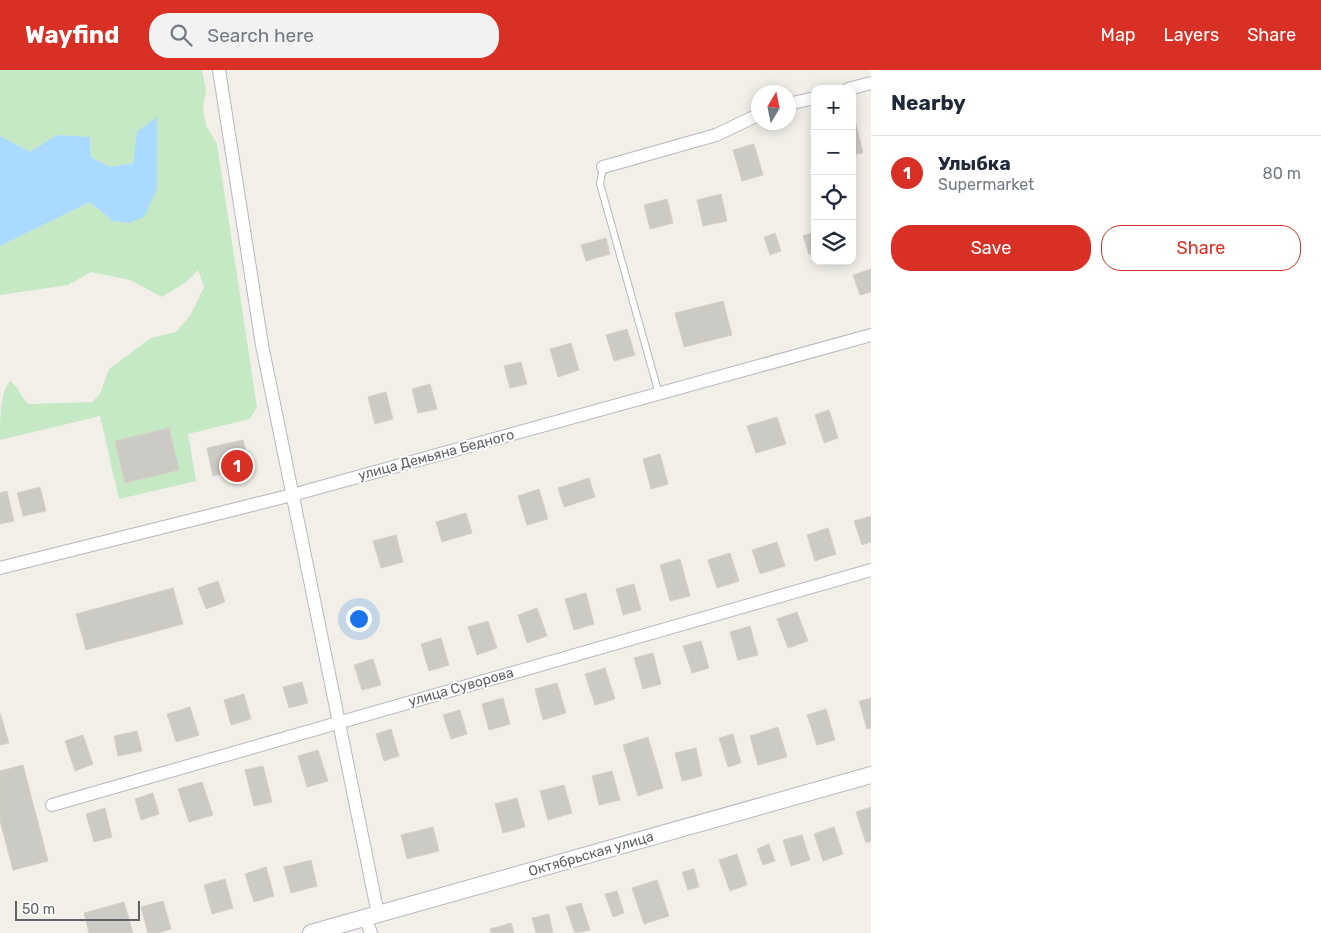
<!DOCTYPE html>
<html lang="en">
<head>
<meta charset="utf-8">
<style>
  :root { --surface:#fff; --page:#f2f2f3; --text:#1f2937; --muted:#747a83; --line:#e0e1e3; --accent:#d93025 }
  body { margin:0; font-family:Rubik,sans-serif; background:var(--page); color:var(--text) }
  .controls { position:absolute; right:15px; top:15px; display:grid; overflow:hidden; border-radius:10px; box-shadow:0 2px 12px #0003 }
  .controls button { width:45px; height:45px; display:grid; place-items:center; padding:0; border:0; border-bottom:1px solid var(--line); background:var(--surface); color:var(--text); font:25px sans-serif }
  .compass { position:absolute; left:751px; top:15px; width:45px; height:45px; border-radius:50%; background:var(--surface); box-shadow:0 2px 12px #0003; rotate:10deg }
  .scale { position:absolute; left:15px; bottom:12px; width:125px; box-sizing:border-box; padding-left:5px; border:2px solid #5f6368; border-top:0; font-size:14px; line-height:18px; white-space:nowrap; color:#5f6368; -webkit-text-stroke:4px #fff; paint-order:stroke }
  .you { position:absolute; left:358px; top:548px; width:18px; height:18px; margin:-12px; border:4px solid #fff; border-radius:50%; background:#1a73e8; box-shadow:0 0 0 8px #1a73e833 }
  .badge { display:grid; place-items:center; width:32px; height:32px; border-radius:50%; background:var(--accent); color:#fff; font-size:16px; font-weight:700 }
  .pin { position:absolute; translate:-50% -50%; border:2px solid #fff; box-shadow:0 1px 5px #0006 }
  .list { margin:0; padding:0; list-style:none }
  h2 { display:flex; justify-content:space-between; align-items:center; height:65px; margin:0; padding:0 20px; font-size:21px }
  h2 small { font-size:16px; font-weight:400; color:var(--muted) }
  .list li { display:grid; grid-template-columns:32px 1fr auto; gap:15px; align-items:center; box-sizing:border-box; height:75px; padding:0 20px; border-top:1px solid var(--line) }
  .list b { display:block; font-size:19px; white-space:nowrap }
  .list p { margin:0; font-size:16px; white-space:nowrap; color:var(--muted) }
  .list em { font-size:16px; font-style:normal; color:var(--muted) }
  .actions { display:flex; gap:10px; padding:15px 20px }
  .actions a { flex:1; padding:11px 0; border:1px solid var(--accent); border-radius:20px; text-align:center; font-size:18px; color:var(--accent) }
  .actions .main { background:var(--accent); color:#fff }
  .icon { flex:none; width:28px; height:28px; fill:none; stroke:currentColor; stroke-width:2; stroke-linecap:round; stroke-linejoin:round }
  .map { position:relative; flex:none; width:871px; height:863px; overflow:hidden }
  header { display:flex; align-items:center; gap:30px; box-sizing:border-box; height:70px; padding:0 25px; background:var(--accent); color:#fff }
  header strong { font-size:24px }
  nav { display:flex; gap:28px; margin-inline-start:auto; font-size:18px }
  .search { width:350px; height:45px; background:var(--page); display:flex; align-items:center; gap:12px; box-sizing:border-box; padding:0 18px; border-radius:20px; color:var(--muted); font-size:19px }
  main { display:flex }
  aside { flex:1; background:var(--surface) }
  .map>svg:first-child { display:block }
</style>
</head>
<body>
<header>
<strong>Wayfind</strong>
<div class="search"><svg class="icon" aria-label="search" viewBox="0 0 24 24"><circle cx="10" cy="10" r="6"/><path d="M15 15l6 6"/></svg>Search here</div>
<nav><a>Map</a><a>Layers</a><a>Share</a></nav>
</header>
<main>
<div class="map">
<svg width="871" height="863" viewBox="0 0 871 863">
  <rect width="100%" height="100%" fill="#f1efe8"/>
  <path fill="#c5e8c5" d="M0,0H202L206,20L203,39L206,55L217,74L257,337L250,349L188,364L196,411L119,429L100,346L0,370C0,354 0,321 10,311C21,319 19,327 29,334L92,332L100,324L109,299L151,268L176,262L190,246L204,217L198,200L186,212L162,227L130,210L91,202L68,215L0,225V176L90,132L113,151L129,153L137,62L133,93L110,97L91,87L90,68L57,65L30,82L0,66Z"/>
  <path fill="#aadaff" d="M157,47V119L144,147L129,153L113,151L90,132L0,176V66L30,82L57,65L90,67L91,87L110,97L133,93L137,62Z"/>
  <g fill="#cccac5" stroke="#d6d1c6">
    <path d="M852,50H855L863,83L852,85Z"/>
    <path d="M754,74L763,105L742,111L733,80Z"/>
    <path d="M721,124L727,151L703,156L697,130Z"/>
    <path d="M667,129L673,153L650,159L644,135Z"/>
    <path d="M814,162L815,182L809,184L803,166Z"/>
    <path d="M775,163L781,181L770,185L764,167Z"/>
    <path d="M606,168L610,184L586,191L581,175Z"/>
    <path d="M871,199V222L860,225L853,205Z"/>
    <path d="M723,231L732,265L684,277L675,243Z"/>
    <path d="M627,259L635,285L614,291L606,265Z"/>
    <path d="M571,273L579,300L558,307L550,279Z"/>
    <path d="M521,292L527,314L510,318L504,296Z"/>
    <path d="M430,314L437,339L418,343L412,319Z"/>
    <path d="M386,322L393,349L375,354L368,327Z"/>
    <path d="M829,340L838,368L824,373L815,345Z"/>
    <path d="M777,347L786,374L756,383L747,356Z"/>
    <path d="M169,358L179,400L125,413L115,371Z"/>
    <path d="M243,370L250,397L213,406L207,378Z"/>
    <path d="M660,384L668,414L651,419L643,389Z"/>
    <path d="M589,408L595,427L564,437L558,418Z"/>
    <path d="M40,417L46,441L23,446L17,423Z"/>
    <path d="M539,419L548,449L527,455L518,426Z"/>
    <path d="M7,421L14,451L0,454V423Z"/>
    <path d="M466,443L472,463L442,472L436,452Z"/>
    <path d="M871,446V472L862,475L854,451Z"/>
    <path d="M828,458L836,484L815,491L807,465Z"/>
    <path d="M396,465L403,492L381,498L373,471Z"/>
    <path d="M777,472L785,496L760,504L752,480Z"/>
    <path d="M730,483L739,511L717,518L708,490Z"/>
    <path d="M680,489L690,526L670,531L660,495Z"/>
    <path d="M218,511L225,532L206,539L198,518Z"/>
    <path d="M634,514L641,540L623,545L616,519Z"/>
    <path d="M173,518L183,554L86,580L76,544Z"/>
    <path d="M586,523L594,554L574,560L565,529Z"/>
    <path d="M537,538L547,566L527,573L518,545Z"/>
    <path d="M797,542L808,571L788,578L777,549Z"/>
    <path d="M488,551L497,578L477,585L468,557Z"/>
    <path d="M750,556L758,585L738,590L730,562Z"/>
    <path d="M441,568L449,595L429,601L421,574Z"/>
    <path d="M701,571L709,598L692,603L683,576Z"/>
    <path d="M653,583L661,614L643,619L634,588Z"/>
    <path d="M373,589L381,615L362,620L354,595Z"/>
    <path d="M605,598L615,629L595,635L585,604Z"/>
    <path d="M302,612L308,633L289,638L283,617Z"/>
    <path d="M557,613L566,643L543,650L535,619Z"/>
    <path d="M244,624L251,649L231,655L224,630Z"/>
    <path d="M503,628L510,654L489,660L482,634Z"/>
    <path d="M871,628V658L867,659L859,631Z"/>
    <path d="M190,637L199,665L176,672L167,644Z"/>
    <path d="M826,639L835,670L817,675L807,645Z"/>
    <path d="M460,640L467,664L451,669L443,645Z"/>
    <path d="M0,643L9,673L0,675Z"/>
    <path d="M778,657L787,687L758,695L750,666Z"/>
    <path d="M391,659L399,686L384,691L376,664Z"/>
    <path d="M137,661L142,681L118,686L114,666Z"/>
    <path d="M733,664L741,693L728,697L719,668Z"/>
    <path d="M83,665L93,694L75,701L65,671Z"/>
    <path d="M648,667L663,718L638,726L623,675Z"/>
    <path d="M696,678L702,706L682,711L675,683Z"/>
    <path d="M318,680L328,711L307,717L298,686Z"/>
    <path d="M23,695L48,791L13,800L0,751V701Z"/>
    <path d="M263,696L272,732L254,736L245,700Z"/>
    <path d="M612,701L620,730L599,735L592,706Z"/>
    <path d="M202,712L213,745L189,752L178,719Z"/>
    <path d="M564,715L572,743L548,750L540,721Z"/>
    <path d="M153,723L159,744L141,750L135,729Z"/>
    <path d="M517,728L525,757L503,763L495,734Z"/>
    <path d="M871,737V771L866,773L856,742Z"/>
    <path d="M105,738L112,767L94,772L86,744Z"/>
    <path d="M433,757L439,781L407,789L401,765Z"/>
    <path d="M834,757L843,784L823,791L814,764Z"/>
    <path d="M802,765L810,790L791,796L783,770Z"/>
    <path d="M769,774L775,791L763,795L757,779Z"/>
    <path d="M737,784L747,815L730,821L719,790Z"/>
    <path d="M311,790L317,816L291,823L284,797Z"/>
    <path d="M266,797L274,826L254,832L245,804Z"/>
    <path d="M694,799L699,817L688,820L682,802Z"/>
    <path d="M225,809L233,838L212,844L204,815Z"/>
    <path d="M657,810L669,846L644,854L632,818Z"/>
    <path d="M617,821L624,843L613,847L605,824Z"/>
    <path d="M163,831L171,859L158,863H148L141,837Z"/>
    <path d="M124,832L133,863H89L84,843Z"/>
    <path d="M581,833L590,860L575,863L566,837Z"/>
    <path d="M549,844L553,863H536L532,848Z"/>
    <path d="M511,853L514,863H491L490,859Z"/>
  </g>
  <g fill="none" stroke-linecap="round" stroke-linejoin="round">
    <defs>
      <path id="service" d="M603,97L600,114L659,324"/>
      <g id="minor">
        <path d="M219,0L262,275L378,844"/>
        <path d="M848,19L871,13"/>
        <path d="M788,34L815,28"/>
        <path d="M603,97L716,65L758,45"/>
        <path d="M0,498L292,425L871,265"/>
        <path d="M52,735L871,500"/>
        <path d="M365,847L371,863"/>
      </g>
      <path id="tertiary" d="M311,863L871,705"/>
    </defs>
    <use href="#service" stroke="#b5b8bc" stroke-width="8"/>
    <use href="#minor" stroke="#b5b8bc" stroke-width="14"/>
    <use href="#tertiary" stroke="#b5b8bc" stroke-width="18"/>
    <use href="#service" stroke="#fff" stroke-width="6"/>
    <use href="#minor" stroke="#fff" stroke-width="12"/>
    <use href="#tertiary" stroke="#fff" stroke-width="16"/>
  </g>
  <g text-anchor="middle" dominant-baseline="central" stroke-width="4" stroke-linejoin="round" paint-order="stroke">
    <g font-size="14" fill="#5f6368" stroke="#fff">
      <text transform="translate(436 385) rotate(-15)">улица Демьяна Бедного</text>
      <text transform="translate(461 617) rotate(-16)">улица Суворова</text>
      <text transform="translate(591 784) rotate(-16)">Октябрьская улица</text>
    </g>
  </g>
</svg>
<div class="controls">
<button>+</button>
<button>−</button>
<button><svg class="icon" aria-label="locate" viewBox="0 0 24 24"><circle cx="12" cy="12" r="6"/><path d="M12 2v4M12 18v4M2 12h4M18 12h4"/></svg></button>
<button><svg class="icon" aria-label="layers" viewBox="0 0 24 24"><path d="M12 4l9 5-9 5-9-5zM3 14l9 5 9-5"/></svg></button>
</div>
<svg class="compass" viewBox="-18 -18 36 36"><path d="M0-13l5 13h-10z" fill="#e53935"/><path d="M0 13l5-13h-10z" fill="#747a83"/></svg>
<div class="scale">50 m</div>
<div class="you"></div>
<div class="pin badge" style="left:237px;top:396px">1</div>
</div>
<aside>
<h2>Nearby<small></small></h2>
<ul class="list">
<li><span class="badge">1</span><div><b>Улыбка</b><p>Supermarket</p></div><em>80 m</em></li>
</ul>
<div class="actions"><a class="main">Save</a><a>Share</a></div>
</aside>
</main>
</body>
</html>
